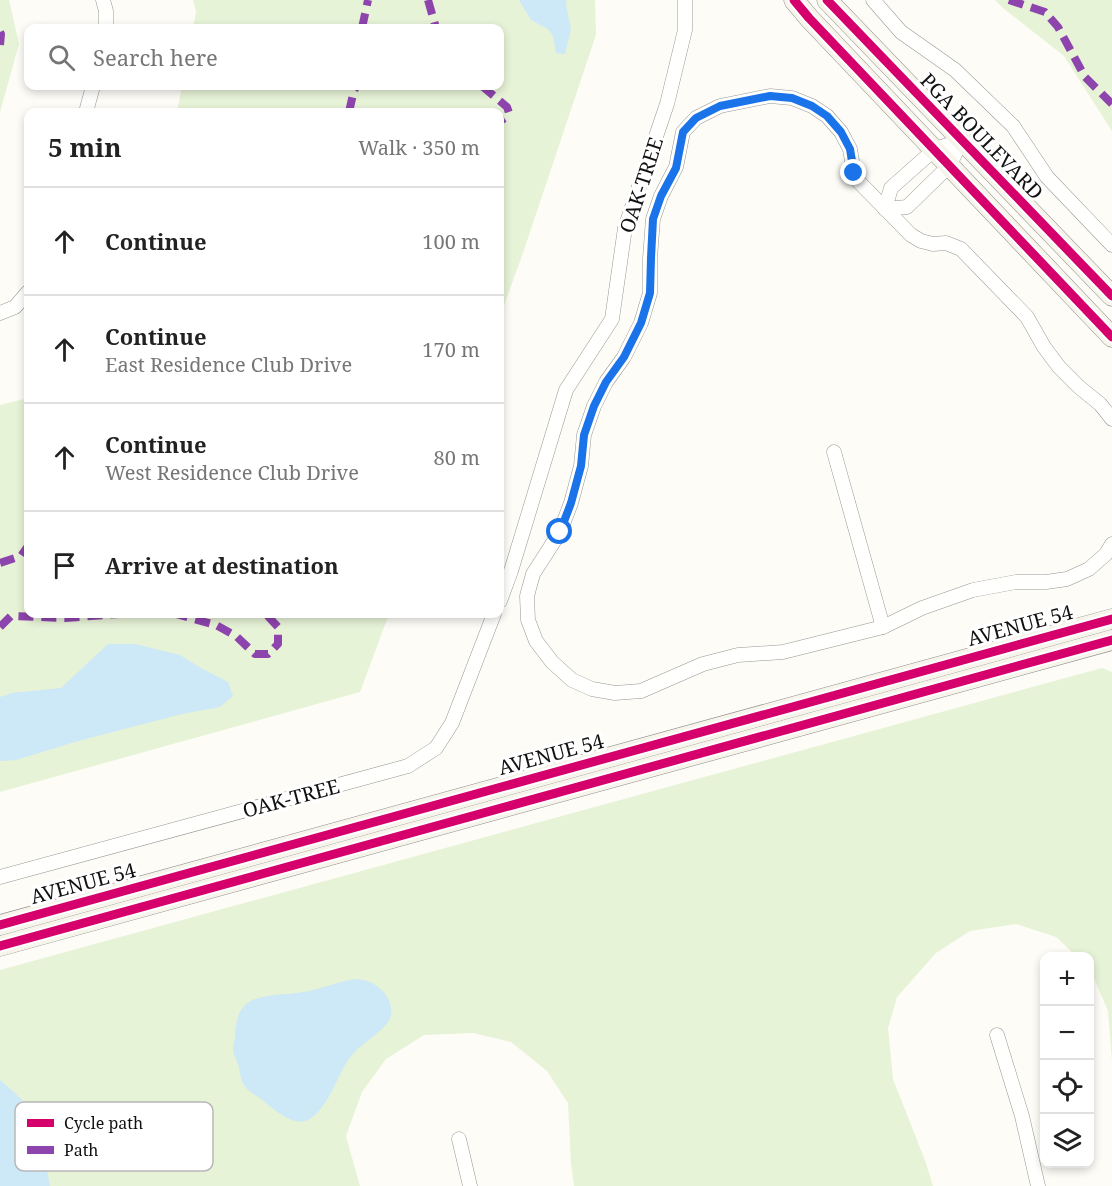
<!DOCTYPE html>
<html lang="en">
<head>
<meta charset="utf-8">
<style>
  :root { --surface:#fff; --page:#f6f6f6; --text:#222; --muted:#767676; --line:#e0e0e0 }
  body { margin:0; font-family:"Noto Serif",serif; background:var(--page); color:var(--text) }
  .controls { position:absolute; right:18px; bottom:18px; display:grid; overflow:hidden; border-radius:12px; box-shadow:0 3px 9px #0003 }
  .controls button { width:54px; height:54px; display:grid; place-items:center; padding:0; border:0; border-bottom:2px solid var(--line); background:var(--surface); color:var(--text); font:30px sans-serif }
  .stop { position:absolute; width:18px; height:18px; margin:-14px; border:4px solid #1a73e8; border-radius:50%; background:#fff }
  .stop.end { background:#1a73e8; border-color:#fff; box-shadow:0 2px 6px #0008 }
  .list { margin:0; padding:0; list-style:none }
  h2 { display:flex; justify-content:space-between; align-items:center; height:78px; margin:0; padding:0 24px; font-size:26px }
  h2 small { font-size:20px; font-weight:400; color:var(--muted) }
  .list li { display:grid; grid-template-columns:39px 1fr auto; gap:18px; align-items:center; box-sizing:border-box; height:108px; padding:0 24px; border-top:2px solid var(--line) }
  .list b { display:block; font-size:22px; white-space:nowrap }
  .list p { margin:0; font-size:20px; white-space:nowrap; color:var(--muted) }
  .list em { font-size:20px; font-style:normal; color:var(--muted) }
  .icon { flex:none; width:33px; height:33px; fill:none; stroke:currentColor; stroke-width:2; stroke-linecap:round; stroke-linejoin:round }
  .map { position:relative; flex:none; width:1112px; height:1186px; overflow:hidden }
  .search { position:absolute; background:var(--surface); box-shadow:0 3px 9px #0003; left:24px; top:24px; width:480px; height:66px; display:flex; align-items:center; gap:15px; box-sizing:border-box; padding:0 21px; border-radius:12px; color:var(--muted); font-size:22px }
  .panel { position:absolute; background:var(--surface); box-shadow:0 3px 9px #0003; left:24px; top:108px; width:480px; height:510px; border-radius:12px }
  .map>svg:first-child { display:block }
</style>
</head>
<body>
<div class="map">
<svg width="1112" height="1186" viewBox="0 0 1112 1186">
  <rect width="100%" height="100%" fill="#fdfcf7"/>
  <g fill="#e7f3d7">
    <path d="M0,0H9L19,44L0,112Z"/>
    <path d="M193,0H595L596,35L524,250L500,317V112H177L182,86H500V28H193L196,12Z"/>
    <path d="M995,0H1112V131L1064,56L1003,8Z"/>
    <path d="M28,398V614H389L360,692L0,792V405Z"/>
    <path d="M1102,668L1112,672V1061L1108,1011L1090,969V956H1076L1056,937L1016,924L970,931L936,953L897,997L888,1028L893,1079L926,1163L933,1186H574L571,1164L568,1103L547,1071L511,1042L473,1033L424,1035L386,1059L362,1092L346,1136L360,1186H0V970Z"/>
  </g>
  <g fill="#cde8f7">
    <path d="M519,0H567L566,5L571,29L565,54L556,53L553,36L548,29L531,20Z"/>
    <path d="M108,644H135L180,655L201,668L228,682L233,696L220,707L182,714L78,741L16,760L0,761V697L12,693L61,688Z"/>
    <path d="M357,979C361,980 366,980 370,982C386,989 400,1010 385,1026C371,1040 354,1048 344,1067C335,1083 319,1128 295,1121C282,1117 272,1108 261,1099C255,1094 248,1092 244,1085C240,1078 240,1071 238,1064C237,1059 233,1055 233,1051C233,1047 234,1042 235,1037C236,1025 236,1013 246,1004C260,993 287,995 304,992C322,989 338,981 357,979Z"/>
    <path d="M0,1080L15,1093L29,1107L34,1123V1133L46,1165L50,1186H0Z"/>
  </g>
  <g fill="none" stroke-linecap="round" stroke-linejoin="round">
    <defs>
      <g id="street">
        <path d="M103,0L106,11V28"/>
        <path d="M873,0L901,32L955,70L1013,126L1047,177L1112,245"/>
        <path d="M86,112L93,86"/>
        <path d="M961,141L950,165L907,207L885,209L891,188L935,149Z"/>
        <path d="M0,313L15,307L28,292"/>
        <path d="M1112,419L1100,404L1079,387L1059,367L1044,347L1027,317L961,249L946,243L933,244L921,241L911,235L859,182L854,173L850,149L841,132L827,116L812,106L792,98L770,96L720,106L696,118L683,132L676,167L661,196L653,219L650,258V293L641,323L624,357L606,382L594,406L584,435L581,466L571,503L560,532L533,574L527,596L528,620L536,641L552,662L572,680L592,689L615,693L641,691L703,664L738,655L783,652L883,627L922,608L973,590L1016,582H1046L1067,579L1089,569L1106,554L1112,544"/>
        <path d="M834,452L883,627"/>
        <path d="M500,601L511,571L566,390L612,319L625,228L667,104L685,30V0"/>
        <path d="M0,877L408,766L436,748L452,723L494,614"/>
        <path d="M997,1035L1022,1116L1038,1186"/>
        <path d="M459,1139L470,1186"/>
      </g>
      <g id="secondary">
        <path d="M794,0L809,18L1112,337"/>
        <path d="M827,0L1112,296"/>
        <path d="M0,925L1112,619"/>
        <path d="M0,946L1112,640"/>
      </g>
    </defs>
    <use href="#street" stroke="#979795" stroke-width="15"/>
    <use href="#secondary" stroke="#8e8d8b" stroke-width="21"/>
    <use href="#street" stroke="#fffffe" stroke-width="14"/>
    <use href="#secondary" stroke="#f6f4eb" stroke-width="20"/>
    <g stroke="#8e44ad" stroke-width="8" stroke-dasharray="15 8" stroke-linecap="butt">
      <path d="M428,0L436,28"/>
      <path d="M1009,0L1045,12L1058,27L1085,77L1112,104"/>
      <path d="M362,28L368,0"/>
      <path d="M0,32L1,34L0,45"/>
      <path d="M482,86L507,107L509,113L505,118L500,121"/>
      <path d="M349,112L354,90L357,86"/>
      <path d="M0,563L21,556L28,546"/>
      <path d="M150,614H176L216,625L236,636L255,654H268L278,644V627L266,614"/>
      <path d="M0,627L11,616L65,618L118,614"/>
    </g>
    <defs>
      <g id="cycleway">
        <path d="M794,0L809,18L1112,337"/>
        <path d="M827,0L1112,296"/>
        <path d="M0,925L1112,619"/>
        <path d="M0,946L1112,640"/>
      </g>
    </defs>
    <use href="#cycleway" stroke="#fff" stroke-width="13"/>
    <use href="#cycleway" stroke="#d6006c" stroke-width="9"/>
  </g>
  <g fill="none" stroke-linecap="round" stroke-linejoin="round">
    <path stroke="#1a73e8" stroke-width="8" d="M560,532L571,503L581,466L584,435L594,406L606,382L624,357L641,323L650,293L651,258L653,219L661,196L676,168L683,132L696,118L720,106L770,96L792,98L812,106L827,116L841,132L850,149L854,173"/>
  </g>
  <g text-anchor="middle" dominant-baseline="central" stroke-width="6" stroke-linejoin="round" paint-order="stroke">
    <g font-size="20" fill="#111" stroke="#fff">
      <text transform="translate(982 136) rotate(46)">PGA BOULEVARD</text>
      <text transform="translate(641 185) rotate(-72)">OAK-TREE</text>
      <text transform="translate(1020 625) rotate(-15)">AVENUE 54</text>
      <text transform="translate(551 754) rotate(-15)">AVENUE 54</text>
      <text transform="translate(291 798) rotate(-15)">OAK-TREE</text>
      <text transform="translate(83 883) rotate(-15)">AVENUE 54</text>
    </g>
  </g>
  <rect x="15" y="1102" width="198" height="69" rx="9" fill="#fff" stroke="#b8b8b8" stroke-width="1.5"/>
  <rect x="27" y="1119" width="27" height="8" fill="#d6006c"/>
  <rect x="27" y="1146" width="27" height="8" fill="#8e44ad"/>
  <g font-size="16" fill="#111">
    <text x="64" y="1129">Cycle path</text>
    <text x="64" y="1156">Path</text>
  </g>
</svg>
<div class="controls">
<button>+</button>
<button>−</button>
<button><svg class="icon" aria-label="locate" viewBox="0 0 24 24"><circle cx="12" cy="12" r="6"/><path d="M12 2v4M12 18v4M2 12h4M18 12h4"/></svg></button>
<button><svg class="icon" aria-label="layers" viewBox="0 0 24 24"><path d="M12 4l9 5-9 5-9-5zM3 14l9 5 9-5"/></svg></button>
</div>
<div class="stop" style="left:560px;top:532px"></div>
<div class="stop end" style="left:854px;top:173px"></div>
<div class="search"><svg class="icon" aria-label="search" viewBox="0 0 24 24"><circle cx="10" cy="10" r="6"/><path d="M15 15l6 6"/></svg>Search here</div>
<section class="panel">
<h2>5 min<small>Walk · 350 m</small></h2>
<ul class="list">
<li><svg class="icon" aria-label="ahead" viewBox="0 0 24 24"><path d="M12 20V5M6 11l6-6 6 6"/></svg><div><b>Continue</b></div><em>100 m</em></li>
<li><svg class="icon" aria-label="ahead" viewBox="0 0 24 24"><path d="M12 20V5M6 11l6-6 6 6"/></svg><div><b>Continue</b><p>East Residence Club Drive</p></div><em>170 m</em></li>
<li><svg class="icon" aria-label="ahead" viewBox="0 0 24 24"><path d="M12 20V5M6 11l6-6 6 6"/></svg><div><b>Continue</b><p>West Residence Club Drive</p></div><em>80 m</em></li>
<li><svg class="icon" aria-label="arrive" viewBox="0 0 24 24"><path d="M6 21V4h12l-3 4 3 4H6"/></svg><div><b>Arrive at destination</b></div></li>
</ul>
</section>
</div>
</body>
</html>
